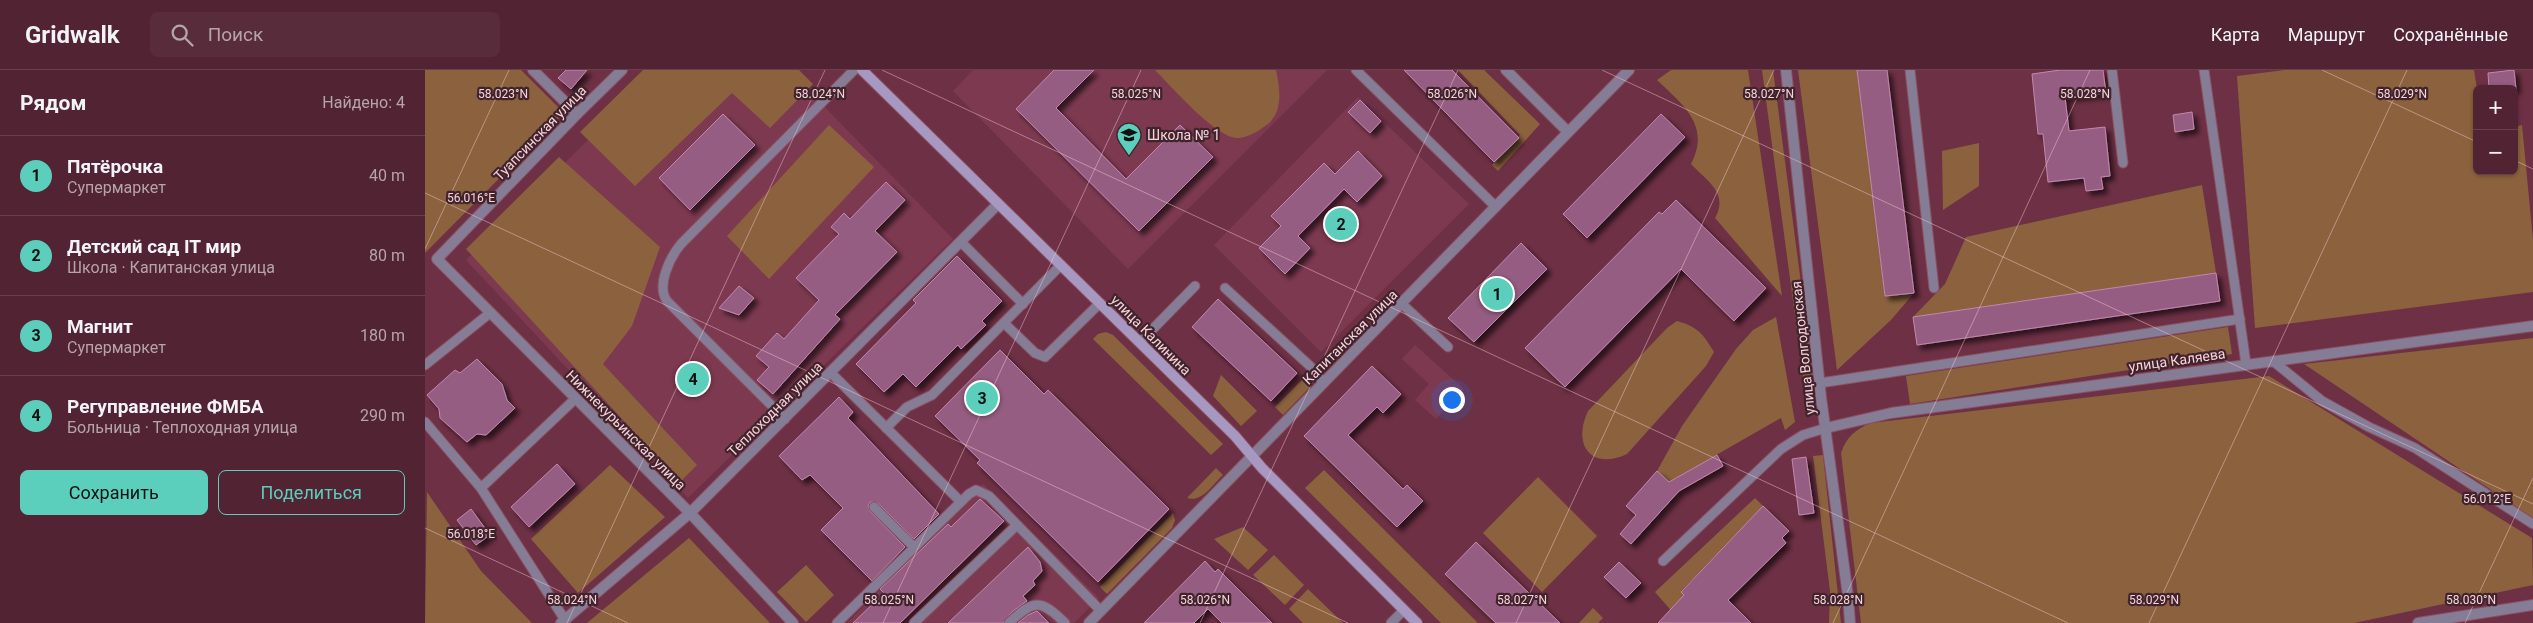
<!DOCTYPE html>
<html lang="ru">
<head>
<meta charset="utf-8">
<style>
  :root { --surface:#522433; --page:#582c3b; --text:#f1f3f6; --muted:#b5a4ac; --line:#68414e; --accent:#5bcebc }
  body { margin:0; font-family:Roboto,sans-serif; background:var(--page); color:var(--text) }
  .controls { position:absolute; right:15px; top:15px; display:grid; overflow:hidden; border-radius:8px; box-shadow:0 1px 4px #0004 }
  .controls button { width:45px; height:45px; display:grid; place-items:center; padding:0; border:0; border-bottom:1px solid var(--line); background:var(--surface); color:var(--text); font:25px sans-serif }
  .you { position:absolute; left:1026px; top:329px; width:18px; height:18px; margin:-12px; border:4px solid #fff; border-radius:50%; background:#1a73e8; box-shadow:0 0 0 8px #1a73e833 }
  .badge { display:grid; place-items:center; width:32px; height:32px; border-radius:50%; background:var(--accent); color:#111; font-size:16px; font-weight:700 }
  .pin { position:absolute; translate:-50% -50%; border:2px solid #fff; box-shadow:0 1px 5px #0006 }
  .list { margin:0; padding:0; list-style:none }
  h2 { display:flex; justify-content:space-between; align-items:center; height:65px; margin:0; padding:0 20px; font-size:21px }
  h2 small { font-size:16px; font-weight:400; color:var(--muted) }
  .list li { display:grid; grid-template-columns:32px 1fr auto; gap:15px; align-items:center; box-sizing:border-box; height:80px; padding:0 20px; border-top:1px solid var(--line) }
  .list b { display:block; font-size:19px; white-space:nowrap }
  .list p { margin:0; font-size:16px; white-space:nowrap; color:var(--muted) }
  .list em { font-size:16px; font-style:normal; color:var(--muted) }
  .actions { display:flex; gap:10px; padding:15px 20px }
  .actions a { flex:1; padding:11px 0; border:1px solid var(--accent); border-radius:8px; text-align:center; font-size:18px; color:var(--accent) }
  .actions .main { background:var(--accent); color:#111 }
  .icon { flex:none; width:28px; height:28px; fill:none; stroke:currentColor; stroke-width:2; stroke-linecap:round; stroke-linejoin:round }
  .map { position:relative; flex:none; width:2108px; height:553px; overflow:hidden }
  header { display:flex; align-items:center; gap:30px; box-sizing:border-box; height:70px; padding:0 25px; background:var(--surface); border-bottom:1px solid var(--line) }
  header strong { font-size:24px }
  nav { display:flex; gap:28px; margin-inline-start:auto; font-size:18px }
  .search { width:350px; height:45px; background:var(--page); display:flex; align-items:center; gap:12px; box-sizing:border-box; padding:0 18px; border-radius:8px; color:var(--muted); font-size:19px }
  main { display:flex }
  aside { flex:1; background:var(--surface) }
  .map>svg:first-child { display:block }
</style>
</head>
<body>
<header>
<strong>Gridwalk</strong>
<div class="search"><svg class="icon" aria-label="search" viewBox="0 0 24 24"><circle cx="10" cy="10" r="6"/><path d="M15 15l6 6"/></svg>Поиск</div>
<nav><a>Карта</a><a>Маршрут</a><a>Сохранённые</a></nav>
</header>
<main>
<aside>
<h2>Рядом<small>Найдено: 4</small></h2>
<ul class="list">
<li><span class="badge">1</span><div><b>Пятёрочка</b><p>Супермаркет</p></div><em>40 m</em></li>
<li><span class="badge">2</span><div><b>Детский сад IT мир</b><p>Школа · Капитанская улица</p></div><em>80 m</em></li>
<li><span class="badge">3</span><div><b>Магнит</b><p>Супермаркет</p></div><em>180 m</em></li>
<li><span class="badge">4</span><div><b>Регуправление ФМБА</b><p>Больница · Теплоходная улица</p></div><em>290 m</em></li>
</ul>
<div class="actions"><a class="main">Сохранить</a><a>Поделиться</a></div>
</aside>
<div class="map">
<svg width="2108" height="553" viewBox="0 0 2108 553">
  <defs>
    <filter id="shadow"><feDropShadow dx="4.5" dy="4.5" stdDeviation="2.5" flood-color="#0009"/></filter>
  </defs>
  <rect width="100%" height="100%" fill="#6e3044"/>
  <g fill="#7d3950">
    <path d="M234,0H364L528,169L263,428L41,190Z"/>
    <path d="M548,0H902L703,199L528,21Z"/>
    <path d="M933,27L1044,134L896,282L789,175Z"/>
    <path d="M990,275L1039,319L1011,349L990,330L1004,314L977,289Z"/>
    <path d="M558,414L674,528L649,553H422Z"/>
  </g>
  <g fill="#8b623d">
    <path d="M0,0H96L139,43L0,183Z"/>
    <path d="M218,0H374L388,14L345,58L307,23L210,116L155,62Z"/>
    <path d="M730,0H851C855,19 859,44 840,56C832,62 822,68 812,68C790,67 746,16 730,0Z"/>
    <path d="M1033,0H1059L1115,54L1073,101L1067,95L1095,65Z"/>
    <path d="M1246,0H1323L1357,226L1290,148C1304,123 1282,111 1266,94C1286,55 1258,35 1232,10Z"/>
    <path d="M1337,0H1348L1390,320H1380Z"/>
    <path d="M1373,0H1432L1460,226L1489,223L1466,250L1412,300Z"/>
    <path d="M1860,0H2049L2052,19V101H2089V57L2097,55L2108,170V222L1830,258L1812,6Z"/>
    <path d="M404,55L449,97L344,209L302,166Z"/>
    <path d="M1554,73V116L1518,140L1517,81Z"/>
    <path d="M134,87L235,177L207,256L178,294L272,395L255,412L41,179Z"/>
    <path d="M1777,115L1791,203L1488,247L1520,214L1541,167Z"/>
    <path d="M1351,247L1370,352L1360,360L1356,348L1244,412L1232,401L1257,356L1311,279L1328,260Z"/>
    <path d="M1252,251C1273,257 1278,264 1289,282L1281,296L1202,384C1166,401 1147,375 1163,341L1242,258Z"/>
    <path d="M1803,257L1807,284L1485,334L1481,306Z"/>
    <path d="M681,262L688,265L798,374L786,385L668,269L673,264Z"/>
    <path d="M2108,268V448L1879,294Z"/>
    <path d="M796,305L832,341L816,356L788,326Z"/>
    <path d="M1844,306L2107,468L2108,515L1929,553H1436L1416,383C1421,367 1431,359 1446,353Z"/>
    <path d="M878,309L886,316L858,345L850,337Z"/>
    <path d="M1398,385L1416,553H1404L1405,521L1388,386Z"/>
    <path d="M185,395L240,447L153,523L106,469Z"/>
    <path d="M791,398L798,405C788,414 777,433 762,428Z"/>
    <path d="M899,400L1053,553H1016L880,418Z"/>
    <path d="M1113,407L1172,466L1117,522L1058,463Z"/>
    <path d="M2,422L56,501L107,553H0Z"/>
    <path d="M1330,428L1338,436L1256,521L1259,525L1257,553L1230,522Z"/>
    <path d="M748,443L750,450L747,458L682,524L675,517Z"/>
    <path d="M818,457L843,480L823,500L789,469Z"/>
    <path d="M264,468L345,553H162Z"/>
    <path d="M849,485L879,515L860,535L828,505Z"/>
    <path d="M381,495L409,525L381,552L352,522Z"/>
    <path d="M883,519L918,553H878L864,539Z"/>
    <path d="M1168,538L1178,548L1173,553H1154Z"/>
  </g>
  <g fill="#965d82" stroke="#c487ad" filter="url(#shadow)">
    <path d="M141,0H162L146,19L133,8Z"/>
    <path d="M629,0H669L631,38L701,109L755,55L788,87L714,161L591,39Z"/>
    <path d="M979,0H1027L1094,68L1069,92Z"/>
    <path d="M1432,0H1462L1489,223L1460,226Z"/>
    <path d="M1635,0H1678L1681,23L1640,27L1644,61L1680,57L1685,106L1676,107L1678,119L1661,121L1659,108L1623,112L1618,64H1613L1607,4Z"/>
    <path d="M2089,0L2091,19H2064L2063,3Z"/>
    <path d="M935,30L956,51L945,63L923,42Z"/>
    <path d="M1767,42L1769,59L1750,62L1748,45Z"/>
    <path d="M298,44L330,75L265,140L234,108Z"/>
    <path d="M1236,44L1260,67L1162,168L1138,144Z"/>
    <path d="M933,81L957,106L932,132L919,119L873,166L885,178L860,204L834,178L856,156L846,146L899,93L910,104Z"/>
    <path d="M461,112L480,130L450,161L472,182L410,245L415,249L348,324L332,310L344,297L331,286L352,263L359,269L394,230L371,208L414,164L406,157L419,143L425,149Z"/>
    <path d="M1251,130L1341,218L1309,251L1256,199L1140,317L1100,278L1234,142L1237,144Z"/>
    <path d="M1096,173L1122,199L1049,272L1023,248Z"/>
    <path d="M532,186L577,231L557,251L561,255L536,279L533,275L491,317L478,304L459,322L431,294L491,233L488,230Z"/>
    <path d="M1791,203L1795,231L1492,275L1488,247Z"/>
    <path d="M314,216L329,228L314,245L294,238Z"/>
    <path d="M793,229L872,303L846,331L767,257Z"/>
    <path d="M575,280L619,324L623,320L744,439L673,512L552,393L555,390L510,346Z"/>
    <path d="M52,289L77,314L82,330L90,338L61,365L52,364L42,372L15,348L14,339L2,325L30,300L35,303Z"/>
    <path d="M947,296L976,324L958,343L952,337L923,365L978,419L982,415L998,431L972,457L879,366Z"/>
    <path d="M414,327L428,342L423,348L514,444L489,469L453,433L445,432L443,436L445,441L480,477L447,511L396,460L418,438L385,405L377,410L354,386Z"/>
    <path d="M1292,385L1298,396L1254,421L1206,474L1195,464L1211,445L1201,436L1232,401L1244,412Z"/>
    <path d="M1381,387L1389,443L1374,445L1367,389Z"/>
    <path d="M132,394L150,414L104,457L86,437Z"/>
    <path d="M555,429L579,451L475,553H428L459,523L455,519L523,454L526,457Z"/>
    <path d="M1338,436L1364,461L1357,468L1361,473L1303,530L1326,553H1233L1259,525L1256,522Z"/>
    <path d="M46,439L65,465L51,475L32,450Z"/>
    <path d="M1051,472L1135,553H1071L1020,504Z"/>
    <path d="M603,477L615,492L617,501L608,511L610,515L598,526L602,531L588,541L578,553H523Z"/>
    <path d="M780,491L790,502L793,499L847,553H797L783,539L769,553H719Z"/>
    <path d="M1194,492L1216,513L1201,528L1179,507Z"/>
    <path d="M612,541L624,553H593L603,545Z"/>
  </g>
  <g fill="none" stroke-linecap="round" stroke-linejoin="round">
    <defs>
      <g id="service">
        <path d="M931,0L1071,137"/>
        <path d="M1485,0L1509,218"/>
        <path d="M1687,0L1698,93"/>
        <path d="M1779,0L1821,294"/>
        <path d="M536,172L598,234"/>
        <path d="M800,218L885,296L899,313"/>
        <path d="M977,234L1023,277"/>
        <path d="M579,253L610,283L620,287L675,233"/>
        <path d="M715,272L770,216"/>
        <path d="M1848,291L1897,331L1944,357L1990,378L2108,454"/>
        <path d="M0,295L65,243"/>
        <path d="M406,303L536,432"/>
        <path d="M1395,313L1815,249"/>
        <path d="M360,349L242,231C231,216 245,187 256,174L429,0"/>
        <path d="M0,352L56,418L150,329"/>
        <path d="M461,358L482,337L507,325L636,195"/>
        <path d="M56,418L140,550"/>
        <path d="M449,437L489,477"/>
        <path d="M1238,491L1356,379L1378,365L1401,358"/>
        <path d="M412,553L544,424L551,420L564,426L676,541"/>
        <path d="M489,553L592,455"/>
        <path d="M584,553C609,529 616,529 640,553"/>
        <path d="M966,553L979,540"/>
      </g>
      <g id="minor">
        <path d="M108,0L152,44"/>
        <path d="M197,0L152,44L12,189L265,443L368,553"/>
        <path d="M1081,0L1143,62"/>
        <path d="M1361,0L1396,327L1423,526L1425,553"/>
        <path d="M1401,358L1466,343L2108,256"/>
        <path d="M136,553L265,443L573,134"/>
        <path d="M664,553L1204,0"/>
        <path d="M1993,553L2108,535"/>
      </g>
      <path id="secondary" d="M437,0L810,366L837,398L992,553"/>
    </defs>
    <use href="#service" stroke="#8a5062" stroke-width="11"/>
    <use href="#minor" stroke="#8a5062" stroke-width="12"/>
    <use href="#secondary" stroke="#8a5062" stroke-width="12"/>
    <use href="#service" stroke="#857c96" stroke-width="9"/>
    <use href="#minor" stroke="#857c96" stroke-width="10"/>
    <use href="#secondary" stroke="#a798c2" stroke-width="10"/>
  </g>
  <path fill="none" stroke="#f8d1db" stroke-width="1" stroke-opacity="0.45" d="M457,0L1643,553M1177,0L2108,434M1897,0L2052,72M2089,90L2108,99M0,123L923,553M0,179L84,0M0,458L203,553M142,553L400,0M458,553L716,0M775,553L1033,0M1091,553L1349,0M1408,553L1665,0M1724,553L1982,0M2040,553L2108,408"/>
  <defs>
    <symbol id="school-pin" viewBox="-11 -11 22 30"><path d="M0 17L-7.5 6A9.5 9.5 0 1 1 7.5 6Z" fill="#5bcebc" stroke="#40242c"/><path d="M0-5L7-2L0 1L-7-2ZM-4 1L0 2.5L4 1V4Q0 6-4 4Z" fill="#111"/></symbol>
  </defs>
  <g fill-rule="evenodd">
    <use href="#school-pin" x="690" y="51" width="28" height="38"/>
  </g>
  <g text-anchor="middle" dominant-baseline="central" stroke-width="4.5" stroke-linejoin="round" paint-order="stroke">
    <g font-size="14" fill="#f8d1db" stroke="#40242c">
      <text transform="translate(115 63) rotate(-46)">Туапсинская улица</text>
      <text transform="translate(726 265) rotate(45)">улица Калинина</text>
      <text transform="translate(925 267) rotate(-45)">Капитанская улица</text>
      <text transform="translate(1378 278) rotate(-96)">улица Волгодонская</text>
      <text transform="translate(1752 290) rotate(-8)">улица Каляева</text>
      <text transform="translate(350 339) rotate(-45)">Теплоходная улица</text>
      <text transform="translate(201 360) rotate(45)">Нижнекурьинская улица</text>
    </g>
    <g font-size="14" fill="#f8d1db" stroke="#40242c" text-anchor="start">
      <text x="722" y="65">Школа № 1</text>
    </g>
  </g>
  <g font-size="12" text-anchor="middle" fill="#f8d1db" stroke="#40242c" stroke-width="4.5" stroke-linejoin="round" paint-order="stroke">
    <text x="78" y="28">58.023°N</text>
    <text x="395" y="28">58.024°N</text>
    <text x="711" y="28">58.025°N</text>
    <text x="1027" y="28">58.026°N</text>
    <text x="1344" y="28">58.027°N</text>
    <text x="1977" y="28">58.029°N</text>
    <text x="1660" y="28">58.028°N</text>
    <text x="46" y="132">56.016°E</text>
    <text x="2062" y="433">56.012°E</text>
    <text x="46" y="468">56.018°E</text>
    <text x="147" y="534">58.024°N</text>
    <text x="464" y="534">58.025°N</text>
    <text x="780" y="534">58.026°N</text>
    <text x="1097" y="534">58.027°N</text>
    <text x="1413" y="534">58.028°N</text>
    <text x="1729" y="534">58.029°N</text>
    <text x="2046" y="534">58.030°N</text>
  </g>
</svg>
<div class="controls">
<button>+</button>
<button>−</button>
</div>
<div class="you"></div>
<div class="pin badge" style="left:1072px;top:224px">1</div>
<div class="pin badge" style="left:916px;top:154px">2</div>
<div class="pin badge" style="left:557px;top:328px">3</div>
<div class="pin badge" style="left:268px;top:309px">4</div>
</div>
</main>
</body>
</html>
